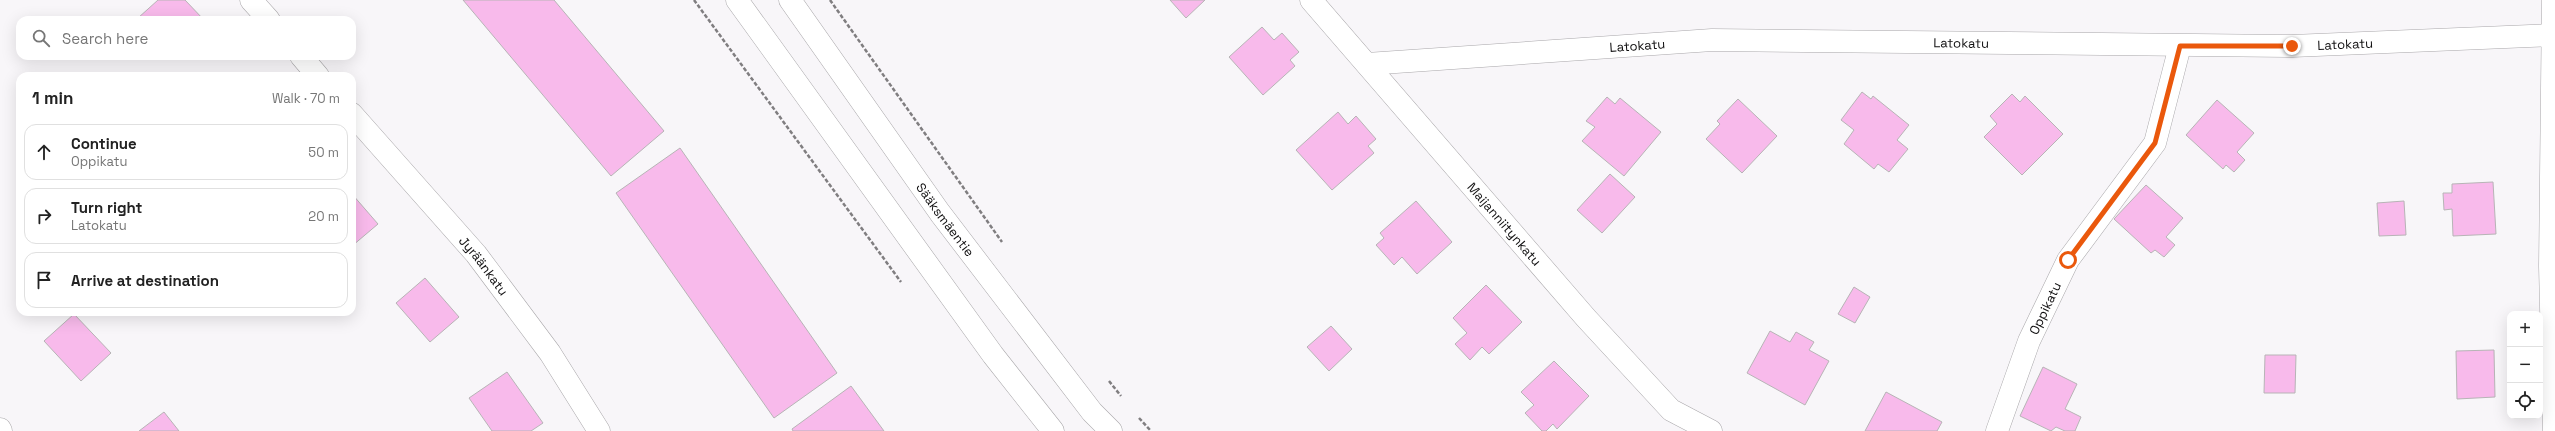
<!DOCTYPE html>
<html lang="en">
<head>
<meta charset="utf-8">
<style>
  :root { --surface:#fff; --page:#f2f2f2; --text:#222; --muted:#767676; --line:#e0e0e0 }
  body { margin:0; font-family:"Space Grotesk",sans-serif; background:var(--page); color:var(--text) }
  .controls { position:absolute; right:12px; bottom:12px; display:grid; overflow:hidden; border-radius:8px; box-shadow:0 4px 16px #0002 }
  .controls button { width:36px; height:36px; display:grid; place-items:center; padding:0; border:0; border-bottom:1px solid var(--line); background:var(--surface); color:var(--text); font:20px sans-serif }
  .stop { position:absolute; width:12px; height:12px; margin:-9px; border:3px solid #ea580c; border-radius:50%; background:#fff }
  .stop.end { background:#ea580c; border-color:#fff; box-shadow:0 1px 4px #0008 }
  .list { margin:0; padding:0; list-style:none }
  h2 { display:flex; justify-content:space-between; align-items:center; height:52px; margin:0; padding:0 16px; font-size:17px }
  h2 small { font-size:13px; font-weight:400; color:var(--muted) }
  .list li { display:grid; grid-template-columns:26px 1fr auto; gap:12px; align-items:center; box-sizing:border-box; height:56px; margin:0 8px 8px; padding:0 8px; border:1px solid var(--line); border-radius:12px }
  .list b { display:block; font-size:15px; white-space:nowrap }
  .list p { margin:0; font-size:13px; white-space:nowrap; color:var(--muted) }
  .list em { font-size:13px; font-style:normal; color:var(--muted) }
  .icon { flex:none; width:22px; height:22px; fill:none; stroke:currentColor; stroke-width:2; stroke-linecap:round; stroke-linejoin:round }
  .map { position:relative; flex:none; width:2555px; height:431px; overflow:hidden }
  .search { position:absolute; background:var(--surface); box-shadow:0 4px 16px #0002; left:16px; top:16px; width:340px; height:44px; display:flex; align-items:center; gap:10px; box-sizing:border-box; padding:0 14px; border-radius:12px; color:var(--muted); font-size:15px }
  .panel { position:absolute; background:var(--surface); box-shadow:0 4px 16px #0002; left:16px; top:72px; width:340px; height:244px; border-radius:12px }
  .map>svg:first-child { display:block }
</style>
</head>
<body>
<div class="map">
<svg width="2555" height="431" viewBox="0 0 2555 431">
  <rect width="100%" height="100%" fill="#f8f6f9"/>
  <g fill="#f8baeb" stroke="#b7b4b6">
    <path d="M158,0H185L204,20H140L138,18Z"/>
    <path d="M463,0H554L664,131L611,176Z"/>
    <path d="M1170,0H1205L1186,18Z"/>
    <path d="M1262,27L1274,40L1282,33L1299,52L1290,60L1295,66L1263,95L1229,57Z"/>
    <path d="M1862,92L1871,99L1873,96L1909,125L1897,140L1908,149L1889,172L1878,164L1874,169L1844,144L1854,130L1841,120Z"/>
    <path d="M2012,94L2020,102L2025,96L2063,134L2022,175L1984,137L1997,124L1990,116Z"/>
    <path d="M1607,97L1615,104L1620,98L1661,132L1624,176L1582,141L1595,127L1586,121Z"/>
    <path d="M1738,99L1777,136L1742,173L1706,139L1720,124L1717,121Z"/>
    <path d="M2217,100L2254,133L2237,152L2245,160L2234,172L2226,165L2223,169L2186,135Z"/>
    <path d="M1338,112L1348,124L1356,116L1376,139L1368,146L1374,153L1332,190L1296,150Z"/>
    <path d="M680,148L837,373L774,418L616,193Z"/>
    <path d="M1610,174L1635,197L1602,233L1577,210Z"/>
    <path d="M2493,182L2496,234L2453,236L2452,209L2444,210L2443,193H2452V184Z"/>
    <path d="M2146,185L2183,218L2166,237L2175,245L2164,257L2155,250L2151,253L2114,219Z"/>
    <path d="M352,194L378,224L352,246Z"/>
    <path d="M1416,201L1452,242L1417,274L1402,257L1394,265L1376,245L1384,238L1380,233Z"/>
    <path d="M2404,201L2406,235L2379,236L2377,203Z"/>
    <path d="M425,278L459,317L430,342L396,303Z"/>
    <path d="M1486,285L1522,322L1489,354L1482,347L1470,360L1455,344L1467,333L1453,318Z"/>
    <path d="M1854,287L1870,297L1855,323L1838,314Z"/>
    <path d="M74,314L111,353L81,381L44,341Z"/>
    <path d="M1331,326L1352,349L1329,371L1307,347Z"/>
    <path d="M1770,331L1790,342L1796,332L1814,342L1809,350L1829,361L1805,405L1747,373Z"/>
    <path d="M2494,350L2495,397L2457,399L2456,351Z"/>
    <path d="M2265,355H2296L2295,393H2264Z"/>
    <path d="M1554,361L1589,396L1557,429L1553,424L1546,431H1542L1525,413L1534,405L1521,392Z"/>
    <path d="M2043,367L2077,384L2065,409L2081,417L2075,431H2065L2056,427L2051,431L2020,416Z"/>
    <path d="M507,372L543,423L531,431H492L469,398Z"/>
    <path d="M851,386L884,431H793L792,429Z"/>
    <path d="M1886,392L1942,422L1937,431H1865Z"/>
    <path d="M164,412L179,431H139Z"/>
  </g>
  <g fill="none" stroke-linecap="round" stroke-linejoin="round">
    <defs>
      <g id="minor">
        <path d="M251,0L269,20"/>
        <path id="s1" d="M1311,0L1586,318L1671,410L1711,431"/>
        <path d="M2553,0L2550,266L2554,431"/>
        <path d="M301,56L318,76"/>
        <path id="s2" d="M1367,64L1712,40L2292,46L2555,35"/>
        <path id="s3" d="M352,114L476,254L550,353L599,431"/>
        <path d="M0,429L1,431"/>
        <path id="s4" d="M1997,431L2029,341L2068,260L2155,143L2180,46"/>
      </g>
      <g id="major">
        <path d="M737,0L993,355L1053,431"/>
        <path id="s5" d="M790,0L940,213L1092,412L1111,431"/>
      </g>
    </defs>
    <use href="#minor" stroke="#a9a7aa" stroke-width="23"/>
    <use href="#major" stroke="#a9a7aa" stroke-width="23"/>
    <g stroke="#807e80" stroke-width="2.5" stroke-dasharray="4 2" stroke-linecap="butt">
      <path d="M694,0L901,282"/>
      <path d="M830,0L1002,242"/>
      <path d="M1109,381L1121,396"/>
      <path d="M1139,418L1151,431"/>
    </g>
    <use href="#minor" stroke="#fff" stroke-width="22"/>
    <use href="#major" stroke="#fff" stroke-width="22"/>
  </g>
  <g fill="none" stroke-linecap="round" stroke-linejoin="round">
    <path stroke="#ea580c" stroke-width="5" d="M2068,260L2155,143L2180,46H2292"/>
  </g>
  <g text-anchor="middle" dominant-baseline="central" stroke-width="3" stroke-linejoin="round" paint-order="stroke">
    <g font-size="13" fill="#0f0e0f" stroke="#fff">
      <text stroke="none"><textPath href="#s2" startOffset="595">Latokatu</textPath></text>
      <text stroke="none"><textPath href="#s2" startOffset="979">Latokatu</textPath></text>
      <text stroke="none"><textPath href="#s2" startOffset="271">Latokatu</textPath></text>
      <text stroke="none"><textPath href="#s5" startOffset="269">Sääksmäentie</textPath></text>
      <text stroke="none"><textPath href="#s1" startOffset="296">Maijanniitynkatu</textPath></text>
      <text stroke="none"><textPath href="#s3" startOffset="201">Jyräänkatu</textPath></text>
      <text stroke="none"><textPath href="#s4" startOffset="132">Oppikatu</textPath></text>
    </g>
  </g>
</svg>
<div class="controls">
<button>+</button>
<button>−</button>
<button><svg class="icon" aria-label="locate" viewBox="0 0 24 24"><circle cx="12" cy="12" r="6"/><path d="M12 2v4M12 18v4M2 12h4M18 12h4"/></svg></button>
</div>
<div class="stop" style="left:2068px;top:260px"></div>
<div class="stop end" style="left:2292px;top:46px"></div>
<div class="search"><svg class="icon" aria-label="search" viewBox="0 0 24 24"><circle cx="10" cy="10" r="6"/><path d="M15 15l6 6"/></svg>Search here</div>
<section class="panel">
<h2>1 min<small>Walk · 70 m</small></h2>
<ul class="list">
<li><svg class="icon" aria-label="ahead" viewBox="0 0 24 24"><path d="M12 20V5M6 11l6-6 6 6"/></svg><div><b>Continue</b><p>Oppikatu</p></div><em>50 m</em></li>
<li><svg class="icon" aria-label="right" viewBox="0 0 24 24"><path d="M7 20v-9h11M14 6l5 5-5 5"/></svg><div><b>Turn right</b><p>Latokatu</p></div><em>20 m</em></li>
<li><svg class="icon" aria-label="arrive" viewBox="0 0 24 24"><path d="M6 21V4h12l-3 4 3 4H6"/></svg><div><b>Arrive at destination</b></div></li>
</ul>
</section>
</div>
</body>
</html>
